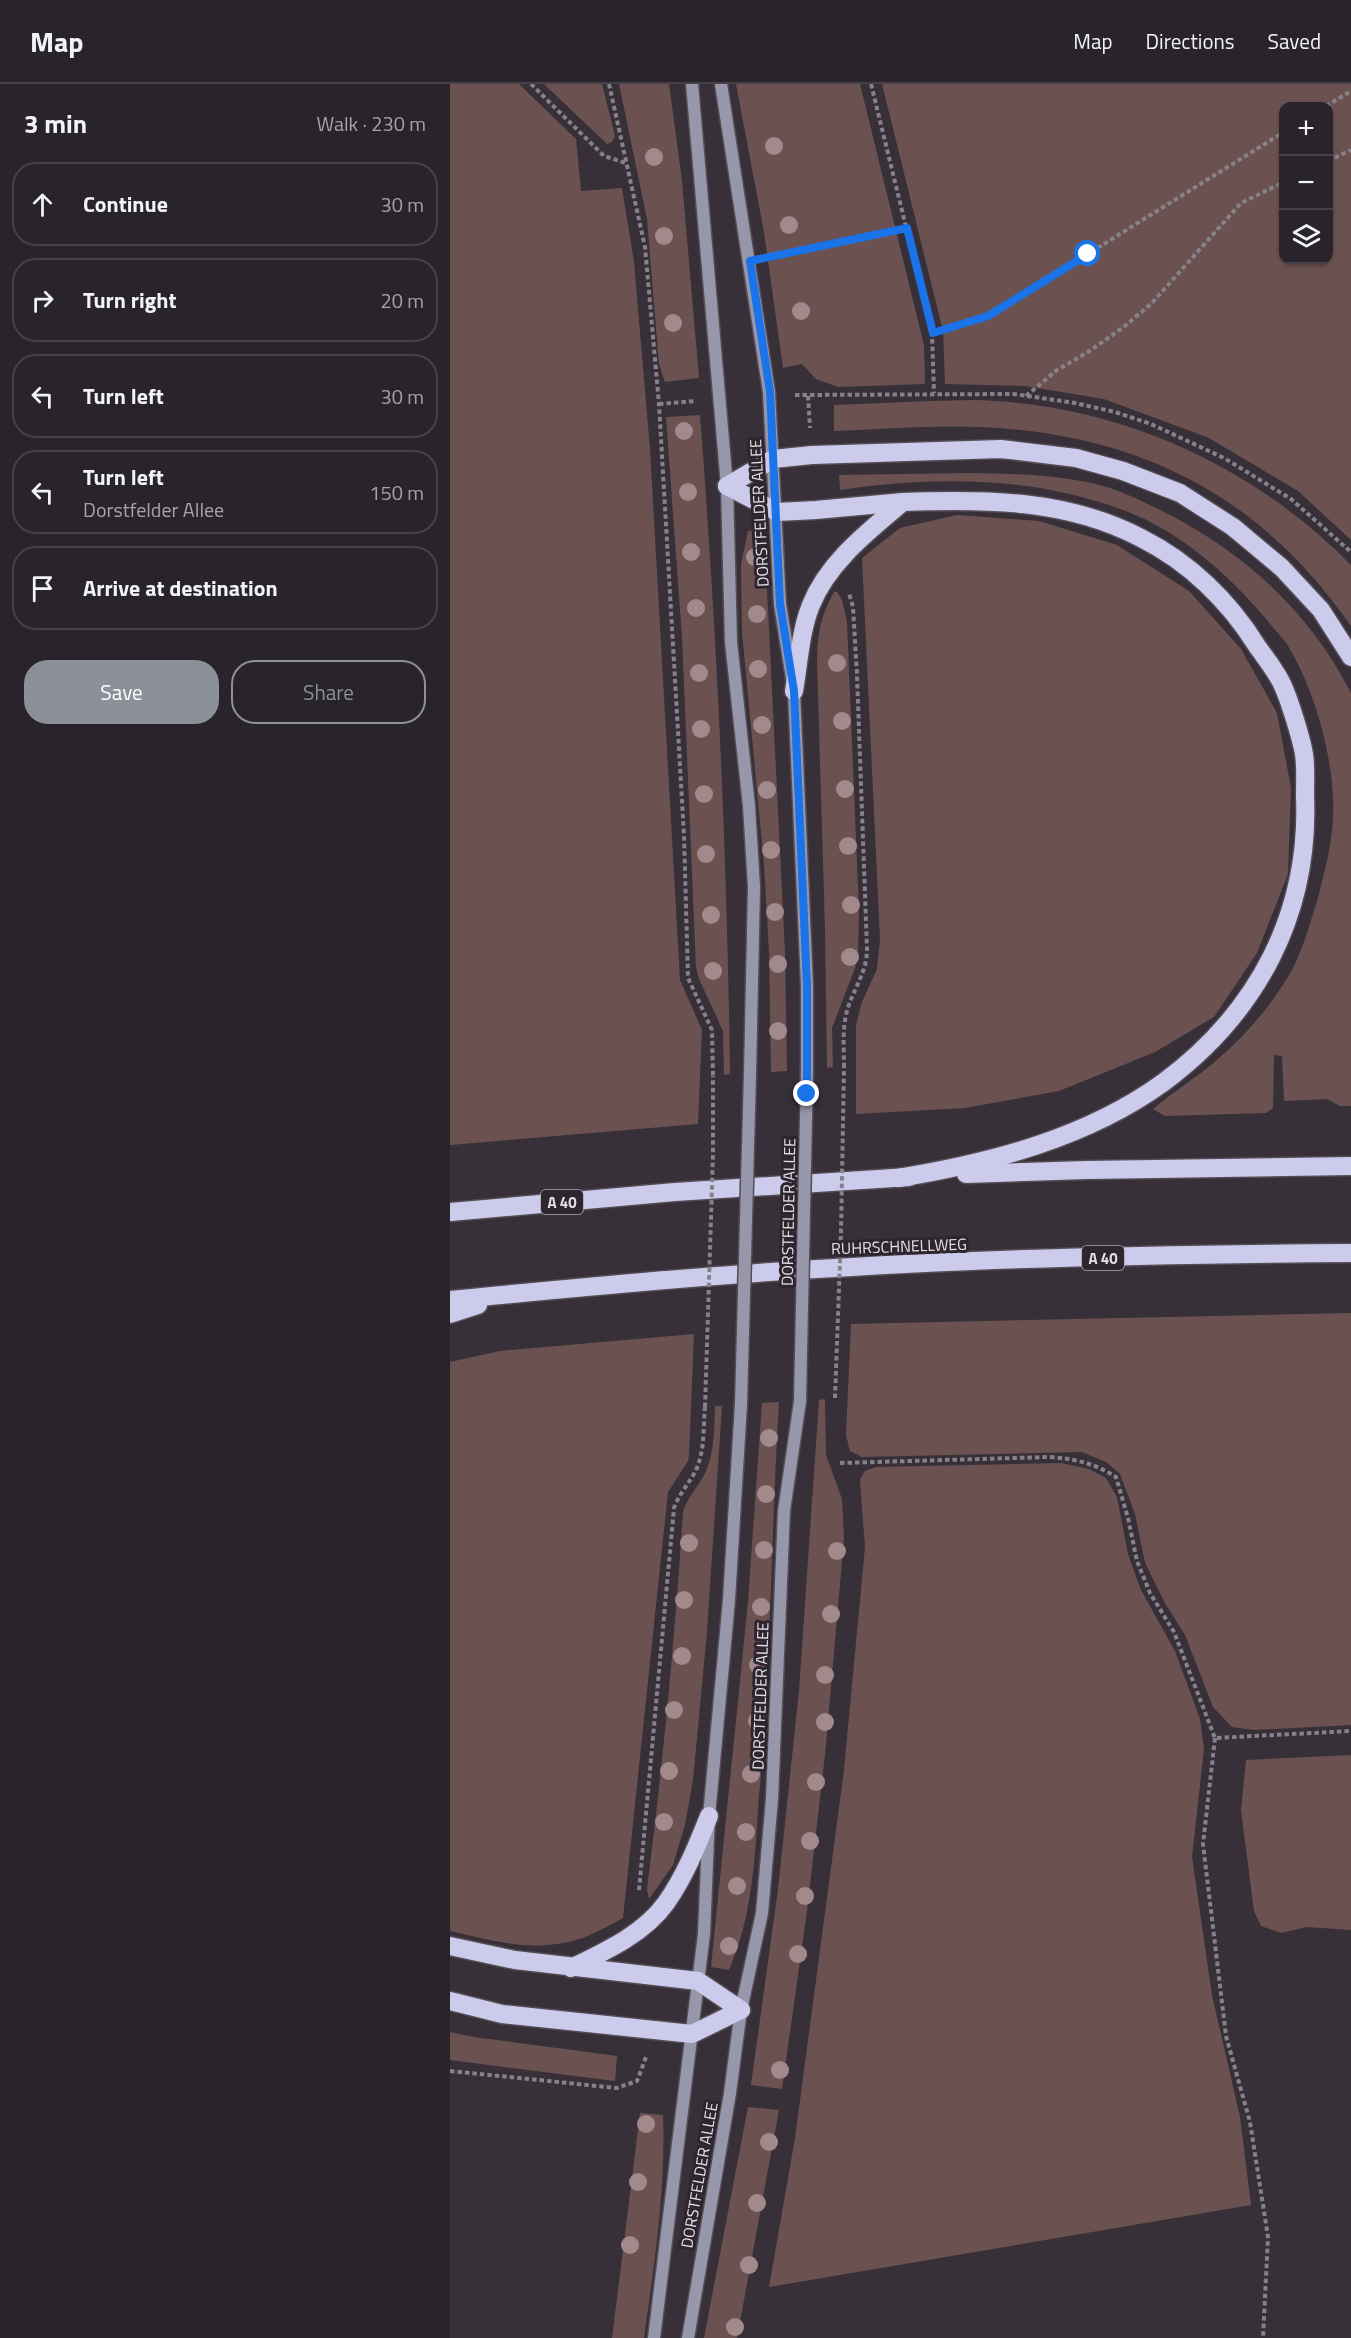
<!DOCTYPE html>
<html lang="en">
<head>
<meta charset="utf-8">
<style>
  :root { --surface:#29242b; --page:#353037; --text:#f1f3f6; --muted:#a5a4a9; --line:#454147; --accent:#8c9099 }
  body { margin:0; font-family:"Titillium Web",sans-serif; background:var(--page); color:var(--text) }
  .controls { position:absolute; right:18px; top:18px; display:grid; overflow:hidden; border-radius:12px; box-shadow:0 2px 4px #0004 }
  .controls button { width:54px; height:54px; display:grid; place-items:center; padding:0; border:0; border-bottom:2px solid var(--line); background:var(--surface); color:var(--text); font:30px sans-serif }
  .stop { position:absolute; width:18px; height:18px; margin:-14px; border:4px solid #1a73e8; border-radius:50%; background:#fff }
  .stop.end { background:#1a73e8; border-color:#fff; box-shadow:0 2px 6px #0008 }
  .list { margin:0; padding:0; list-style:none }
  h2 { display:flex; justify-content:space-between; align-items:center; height:78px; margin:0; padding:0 24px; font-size:26px }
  h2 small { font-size:20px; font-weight:400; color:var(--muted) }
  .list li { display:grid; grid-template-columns:39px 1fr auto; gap:18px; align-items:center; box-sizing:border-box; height:84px; margin:0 12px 12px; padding:0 12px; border:2px solid var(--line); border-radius:24px }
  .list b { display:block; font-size:22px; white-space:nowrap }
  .list p { margin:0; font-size:20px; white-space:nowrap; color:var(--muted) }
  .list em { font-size:20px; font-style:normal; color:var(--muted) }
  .actions { display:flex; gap:12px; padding:18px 24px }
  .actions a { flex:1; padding:14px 0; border:2px solid var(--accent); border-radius:24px; text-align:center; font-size:21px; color:var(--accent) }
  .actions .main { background:var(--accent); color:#fff }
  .icon { flex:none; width:33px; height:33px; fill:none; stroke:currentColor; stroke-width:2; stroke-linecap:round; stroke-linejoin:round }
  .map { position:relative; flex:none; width:901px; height:2254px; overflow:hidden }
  header { display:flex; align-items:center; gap:36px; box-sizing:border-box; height:84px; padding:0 30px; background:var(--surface); border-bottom:2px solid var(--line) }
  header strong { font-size:28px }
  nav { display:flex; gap:33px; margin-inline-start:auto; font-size:21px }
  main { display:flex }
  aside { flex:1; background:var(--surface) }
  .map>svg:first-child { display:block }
</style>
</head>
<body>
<header>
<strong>Map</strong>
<nav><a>Map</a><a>Directions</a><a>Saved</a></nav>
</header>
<main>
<aside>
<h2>3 min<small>Walk · 230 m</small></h2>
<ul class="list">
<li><svg class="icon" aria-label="ahead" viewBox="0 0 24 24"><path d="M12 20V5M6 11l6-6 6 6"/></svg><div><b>Continue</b></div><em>30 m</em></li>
<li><svg class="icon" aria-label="right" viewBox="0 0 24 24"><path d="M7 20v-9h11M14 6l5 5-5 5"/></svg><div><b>Turn right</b></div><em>20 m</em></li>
<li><svg class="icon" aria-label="left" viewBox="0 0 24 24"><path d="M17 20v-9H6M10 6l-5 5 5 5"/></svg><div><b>Turn left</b></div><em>30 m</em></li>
<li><svg class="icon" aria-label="left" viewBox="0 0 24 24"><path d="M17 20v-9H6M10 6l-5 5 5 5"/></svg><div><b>Turn left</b><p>Dorstfelder Allee</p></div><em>150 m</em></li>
<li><svg class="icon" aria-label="arrive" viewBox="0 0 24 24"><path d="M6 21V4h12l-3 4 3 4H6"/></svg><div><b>Arrive at destination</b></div></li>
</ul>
<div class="actions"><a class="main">Save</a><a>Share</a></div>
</aside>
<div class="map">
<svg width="901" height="2254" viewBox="0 0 901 2254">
  <rect width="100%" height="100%" fill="#373039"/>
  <g fill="#6b5250" fill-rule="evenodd">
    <path d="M0,0H69L126,55L131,107L172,104L184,178L200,365L230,896L252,946L248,1040L0,1061Z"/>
    <path d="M94,0H152L165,52L162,58L157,60Z"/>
    <path d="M169,0H219L232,97L249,294L215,298L209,280L197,135Z"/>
    <path d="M286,0H410L474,261L475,300L388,303L366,295L352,280L333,284L314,148Z"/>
    <path d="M432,0H901V456L848,407L759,354L654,315L575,302L495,300L493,247ZM834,22H878V176H834Z"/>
    <path d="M481,317C502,317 524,315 545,317C679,325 807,385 901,481V542C810,411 689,350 530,343C482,341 432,345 384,347V321Z"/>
    <path d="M250,331C267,550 277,770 280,990L274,991L273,947L249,895L246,883L232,553L216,333Z"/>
    <path d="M519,389C566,390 614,390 660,404C681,411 702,422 722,432C799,473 861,530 901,609V1022H890L877,1015L834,1017L832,972L824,971L823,1024L816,1029L715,1032L703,1025C724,1007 748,993 769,974C798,949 823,919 842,886C853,865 860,839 867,817C876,784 885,749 883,714C881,664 863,603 837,560C831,552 823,544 817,536C778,490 730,447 673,426C582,392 485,392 390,406L389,391Z"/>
    <path d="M507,431L589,437L667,461L739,507L791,565L827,629L841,704L838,790L807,869L764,933L705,968L609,1007L515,1024L406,1030V942L412,918L427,885L430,855L412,474L450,444Z"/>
    <path d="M314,445L335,868L337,987L321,988L319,868L314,781L292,548L291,480L298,447Z"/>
    <path d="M384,508H387L392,516L397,538L409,828L408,868L405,884L382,944L383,983L377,984L375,845L367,577C368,549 370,533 384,508Z"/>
    <path d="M901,1229V1641L803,1646L782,1643L763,1623L735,1551L715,1519L695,1479L685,1430L670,1390L656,1378L632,1368L412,1373L400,1367L396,1351L401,1240Z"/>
    <path d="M244,1250L239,1371L238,1377L218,1408L173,1834C162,1840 151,1846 140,1851C93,1871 47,1858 0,1847V1278L50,1267Z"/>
    <path d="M375,1315L376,1371L392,1415L394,1454L375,1671L357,1827L332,2005L301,2001L328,1805L349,1607L369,1316Z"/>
    <path d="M329,1318C321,1449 321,1581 309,1712C305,1770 303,1832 279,1886L261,1883L298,1518L312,1319Z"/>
    <path d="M265,1322H272L257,1548L243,1696L235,1741L223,1781L199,1815L197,1805C213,1679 225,1554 233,1428C238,1411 249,1403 256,1387C265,1366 264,1344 265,1322Z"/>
    <path d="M611,1379L639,1385L656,1394L667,1413L678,1470L691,1506L725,1567L750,1635L754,1665L742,1773L762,1911L790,2033L801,2121L319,2203L345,2054L394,1686L415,1463L410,1396L415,1387L426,1383Z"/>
    <path d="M901,1671V1846L857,1843L831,1849L811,1842L804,1827L791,1726L796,1676Z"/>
    <path d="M0,1948L24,1953L167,1972L165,1997L0,1976Z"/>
    <path d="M298,2023L329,2026L287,2254H254Z"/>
    <path d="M190,2029L213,2031C216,2106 204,2180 194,2254H162Z"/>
  </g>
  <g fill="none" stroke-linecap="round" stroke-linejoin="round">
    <defs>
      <g id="secondary">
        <path d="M242,0L277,402L281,558L299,722L304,803L300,990"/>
        <path d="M271,0L319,308L330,520L344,607L357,902V986"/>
        <path d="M204,2254L254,1850L259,1732L279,1516L291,1320"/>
        <path d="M238,2254L280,2009L291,1926L312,1829L322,1715L334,1427L350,1317"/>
      </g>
      <g id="motorway">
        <path d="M277,402L323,375L362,371L551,365L626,374L673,387L730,409L783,443L832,484L871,526L901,573"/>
        <path d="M277,402L327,428L366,426L453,418"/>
        <path d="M344,607C349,579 350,548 361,521C378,478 419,447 453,418C535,415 617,415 691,454C739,478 779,517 807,562C816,575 827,588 833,602C840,618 851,653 854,670C856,684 855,698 855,712C860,829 808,928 714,998C637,1054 540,1079 448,1094"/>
        <path d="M516,1090L637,1086L901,1082"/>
        <path d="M0,1128L225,1108L459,1093"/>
        <path d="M0,1216C134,1203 268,1190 402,1183C568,1173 735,1170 901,1169"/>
        <path d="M0,1230L28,1221"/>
        <path d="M0,1862L65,1876L248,1897L291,1926"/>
        <path d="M121,1884C154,1868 194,1850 216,1819C235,1792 247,1762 259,1732"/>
        <path d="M0,1917L52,1930L242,1950L291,1926"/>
      </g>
    </defs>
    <use href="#secondary" stroke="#534c55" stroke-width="15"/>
    <use href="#motorway" stroke="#534c55" stroke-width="21"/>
    <g stroke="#878189" stroke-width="4" stroke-dasharray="4.5 3" stroke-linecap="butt">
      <path d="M81,0L154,72L176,79"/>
      <path d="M159,0L195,163L209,320L234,751L238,894L262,946L263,992"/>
      <path d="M421,0L482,249L484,309"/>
      <path d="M876,22L901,7"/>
      <path d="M878,77L901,66"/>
      <path d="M324,172L457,144"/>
      <path d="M482,249L538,232L834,48"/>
      <path d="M345,311L564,310L625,319L665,328L701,340L774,374L841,415L901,468"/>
      <path d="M358,312L360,344"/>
      <path d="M576,312L607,286L638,268L675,242L702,219L791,119L834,98"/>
      <path d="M209,320L245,317"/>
      <path d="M394,983C394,965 392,945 397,927C403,905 417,889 417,865L407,591L403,523L399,509"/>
      <path d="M390,1379L600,1373C625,1375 644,1379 666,1393L678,1434L687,1477L700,1509L724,1548L765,1654L901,1647"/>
      <path d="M765,1654L753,1760L776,1952L800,2038L818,2153L813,2254"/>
      <path d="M189,1806L224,1424C229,1410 238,1401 245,1388C255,1369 253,1344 255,1323"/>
      <path d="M0,1987L167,2004L187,1997L196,1973"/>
    </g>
    <use href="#secondary" stroke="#9797ac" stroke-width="12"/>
    <use href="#motorway" stroke="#cccbeb" stroke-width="18"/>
    <defs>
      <g id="secondary-bridge">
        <path d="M350,1317L357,986"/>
        <path d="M291,1320L300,990"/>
      </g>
    </defs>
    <use href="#secondary-bridge" stroke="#534c55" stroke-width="15" stroke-linecap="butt"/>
    <g stroke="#878189" stroke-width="4" stroke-dasharray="4.5 3" stroke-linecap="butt">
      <path d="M385,1314L391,1149L394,983"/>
      <path d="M255,1323L263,1071V992"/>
    </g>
    <use href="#secondary-bridge" stroke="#9797ac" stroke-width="12"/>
  </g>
  <g fill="#a2898b">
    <circle cx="324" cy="62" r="9"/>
    <circle cx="204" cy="73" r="9"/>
    <circle cx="339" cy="141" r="9"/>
    <circle cx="214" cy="152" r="9"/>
    <circle cx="351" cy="227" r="9"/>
    <circle cx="223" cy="239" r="9"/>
    <circle cx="234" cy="347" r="9"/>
    <circle cx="238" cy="408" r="9"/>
    <circle cx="241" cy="468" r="9"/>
    <circle cx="305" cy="473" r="9"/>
    <circle cx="246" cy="524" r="9"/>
    <circle cx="307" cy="530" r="9"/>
    <circle cx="387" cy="579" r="9"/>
    <circle cx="308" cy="585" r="9"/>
    <circle cx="249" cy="589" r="9"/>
    <circle cx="392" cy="637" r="9"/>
    <circle cx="312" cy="641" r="9"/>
    <circle cx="251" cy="645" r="9"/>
    <circle cx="395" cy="705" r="9"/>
    <circle cx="317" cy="706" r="9"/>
    <circle cx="254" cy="710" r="9"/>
    <circle cx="398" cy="762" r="9"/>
    <circle cx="321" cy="766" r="9"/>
    <circle cx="256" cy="770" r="9"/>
    <circle cx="401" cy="821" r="9"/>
    <circle cx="325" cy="828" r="9"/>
    <circle cx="261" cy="831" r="9"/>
    <circle cx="400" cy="873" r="9"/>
    <circle cx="328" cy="880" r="9"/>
    <circle cx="263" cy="887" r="9"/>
    <circle cx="328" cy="947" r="9"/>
    <circle cx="319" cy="1354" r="9"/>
    <circle cx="316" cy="1410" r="9"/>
    <circle cx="239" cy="1459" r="9"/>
    <circle cx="314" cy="1466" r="9"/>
    <circle cx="387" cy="1467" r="9"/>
    <circle cx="234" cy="1516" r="9"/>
    <circle cx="311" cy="1523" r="9"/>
    <circle cx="381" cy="1530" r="9"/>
    <circle cx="232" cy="1572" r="9"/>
    <circle cx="308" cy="1581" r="9"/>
    <circle cx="375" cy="1591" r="9"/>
    <circle cx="224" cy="1626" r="9"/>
    <circle cx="307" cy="1637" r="9"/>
    <circle cx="375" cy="1638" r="9"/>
    <circle cx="219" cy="1687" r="9"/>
    <circle cx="301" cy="1690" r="9"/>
    <circle cx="366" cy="1698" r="9"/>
    <circle cx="214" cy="1738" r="9"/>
    <circle cx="296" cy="1748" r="9"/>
    <circle cx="360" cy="1757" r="9"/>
    <circle cx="287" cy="1802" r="9"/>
    <circle cx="355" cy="1812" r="9"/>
    <circle cx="279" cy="1862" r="9"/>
    <circle cx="348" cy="1870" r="9"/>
    <circle cx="330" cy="1986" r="9"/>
    <circle cx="196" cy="2040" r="9"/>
    <circle cx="319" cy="2058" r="9"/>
    <circle cx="188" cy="2098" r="9"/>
    <circle cx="307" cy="2119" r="9"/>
    <circle cx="180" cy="2161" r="9"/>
    <circle cx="299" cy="2181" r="9"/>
    <circle cx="285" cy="2243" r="9"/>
  </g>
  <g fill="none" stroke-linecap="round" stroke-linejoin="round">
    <path stroke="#1a73e8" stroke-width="8" d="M357,1010V902L344,607L330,520L320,308L300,177L457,144L483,249L538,232L638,170"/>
  </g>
  <g text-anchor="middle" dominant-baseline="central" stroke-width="6" stroke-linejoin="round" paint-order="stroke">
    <g fill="#2d262f" stroke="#ada8ae" stroke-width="1.5">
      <rect x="91" y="1106" width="42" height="24" rx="4.5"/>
      <rect x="632" y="1162" width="42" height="24" rx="4.5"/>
    </g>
    <g font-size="15" font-weight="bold" fill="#e4dfe5">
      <text x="112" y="1118">A 40</text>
      <text x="653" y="1174">A 40</text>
    </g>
    <g font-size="16" fill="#e4dfe5" stroke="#2d262f">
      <text transform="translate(309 429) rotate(-93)">DORSTFELDER ALLEE</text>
      <text transform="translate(338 1128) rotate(-89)">DORSTFELDER ALLEE</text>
      <text transform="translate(449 1162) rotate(-2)">RUHRSCHNELLWEG</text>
      <text transform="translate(310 1612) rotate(-88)">DORSTFELDER ALLEE</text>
      <text transform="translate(249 2091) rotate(-80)">DORSTFELDER ALLEE</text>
    </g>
  </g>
</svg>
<div class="controls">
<button>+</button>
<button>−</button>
<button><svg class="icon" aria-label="layers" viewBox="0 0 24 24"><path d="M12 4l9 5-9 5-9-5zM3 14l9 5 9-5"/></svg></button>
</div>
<div class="stop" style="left:638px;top:170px"></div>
<div class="stop end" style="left:357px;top:1010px"></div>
</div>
</main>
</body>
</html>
